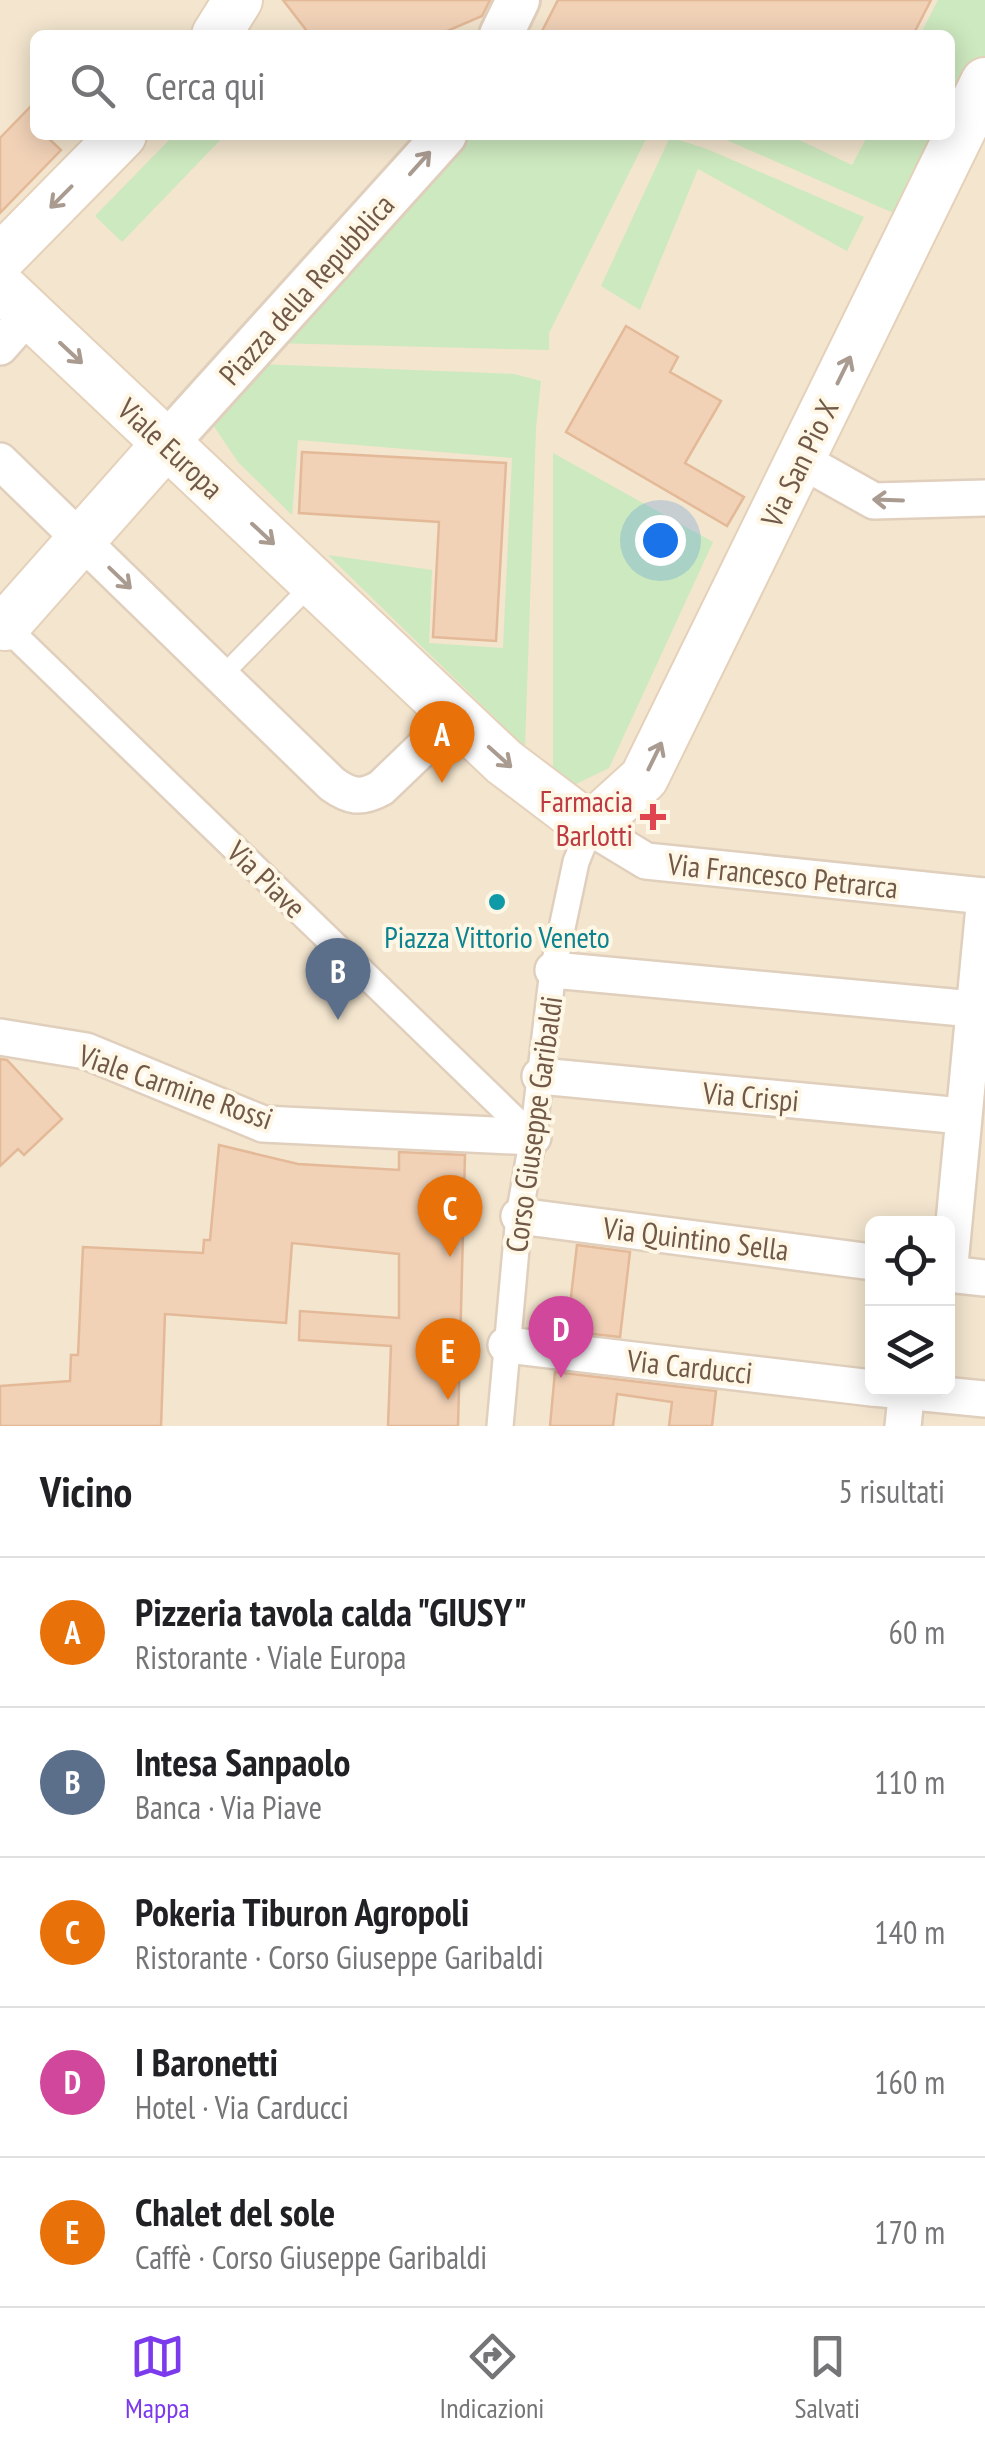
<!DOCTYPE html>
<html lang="it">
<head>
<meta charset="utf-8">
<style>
  :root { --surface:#fff; --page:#f2f2f2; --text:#202124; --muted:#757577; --line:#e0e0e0; --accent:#7c3aed }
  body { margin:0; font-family:"PT Sans Narrow",sans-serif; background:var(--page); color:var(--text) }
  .controls { position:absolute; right:30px; bottom:30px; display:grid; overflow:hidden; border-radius:15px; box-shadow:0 5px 25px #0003 }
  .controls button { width:90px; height:90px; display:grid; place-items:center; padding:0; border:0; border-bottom:2px solid var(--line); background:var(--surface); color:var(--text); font:50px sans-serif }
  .you { position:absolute; left:660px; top:540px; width:35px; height:35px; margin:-25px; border:8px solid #fff; border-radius:50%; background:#1a73e8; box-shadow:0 0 0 15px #1a73e833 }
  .badge { display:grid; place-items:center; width:65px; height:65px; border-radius:50%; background:var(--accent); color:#fff; font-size:32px; font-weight:700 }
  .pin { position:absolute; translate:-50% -82px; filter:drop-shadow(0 2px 5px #0008) }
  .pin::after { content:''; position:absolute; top:52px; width:35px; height:30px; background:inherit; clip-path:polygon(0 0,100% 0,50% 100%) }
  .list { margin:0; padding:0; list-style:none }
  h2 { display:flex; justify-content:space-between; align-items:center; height:130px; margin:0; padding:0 40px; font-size:42px }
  h2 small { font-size:32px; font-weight:400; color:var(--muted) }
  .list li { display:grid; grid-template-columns:65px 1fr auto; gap:30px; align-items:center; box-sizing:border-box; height:150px; padding:0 40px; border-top:2px solid var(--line) }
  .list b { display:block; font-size:38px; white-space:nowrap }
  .list p { margin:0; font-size:32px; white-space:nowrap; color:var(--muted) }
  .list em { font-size:32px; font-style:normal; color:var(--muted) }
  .icon { flex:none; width:55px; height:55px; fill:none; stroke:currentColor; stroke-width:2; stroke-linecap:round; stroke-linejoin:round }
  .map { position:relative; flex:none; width:985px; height:1426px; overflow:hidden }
  .search { position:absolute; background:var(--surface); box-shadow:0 5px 25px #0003; left:30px; right:30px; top:30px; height:110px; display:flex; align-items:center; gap:25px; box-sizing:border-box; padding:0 35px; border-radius:15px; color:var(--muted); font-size:38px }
  .sheet { height:880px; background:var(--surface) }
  nav { display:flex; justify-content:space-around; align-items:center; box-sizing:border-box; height:140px; border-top:2px solid var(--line); background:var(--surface); font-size:28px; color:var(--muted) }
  nav a { display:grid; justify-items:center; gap:5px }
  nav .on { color:var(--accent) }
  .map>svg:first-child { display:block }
</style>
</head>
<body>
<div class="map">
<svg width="985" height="1426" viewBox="0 0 985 1426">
  <rect width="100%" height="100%" fill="#fcf3e0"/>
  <path fill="#f3e5ce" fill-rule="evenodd" d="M0,0H985V1426H0ZM35,35H950V135H35ZM872,1224H948V1388H872Z"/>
  <g fill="#cde9bf">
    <path d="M938,0H985V58L950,128V35H920Z"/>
    <path d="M174,135H225L122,242L95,216Z"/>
    <path d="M469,135H648L549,333V350L273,343Z"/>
    <path d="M715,135H789L852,165L868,135H947L905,218Z"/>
    <path d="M670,137L707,149L864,217L847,251L698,169L640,310L601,286Z"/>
    <path d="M258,364L514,374L541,381L536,428L525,747L328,555L432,570L429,643L503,648L512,458L298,440L292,515L238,462L213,425Z"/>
    <path d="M553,453L713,542L609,768L576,784L553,781Z"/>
  </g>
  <g fill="#f1d2b7" stroke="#e4b998" stroke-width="2.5">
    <path d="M283,0H490L482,16L438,35H310Z"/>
    <path d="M558,0H931L913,35H540Z"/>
    <path d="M35,102V135H45L61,150L0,213V138Z"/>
    <path d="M626,326L678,357L670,372L721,401L685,463L744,497L727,526L566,432Z"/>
    <path d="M302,452L506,463L496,641L433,637L439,522L299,513Z"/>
    <path d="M0,1059L7,1060L62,1119L24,1155L18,1149L0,1166Z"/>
    <path d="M219,1145L298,1164L399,1170V1152L465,1155L458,1426H388L391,1346L299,1340L300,1311L399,1318V1254L292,1243L286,1323L165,1314L161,1426H0V1386L70,1381L71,1355H78L83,1247L203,1253L204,1240H210Z"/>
    <path d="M577,1245L630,1252L620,1337L567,1331Z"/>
    <path d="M555,1372L716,1391L712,1426H669L672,1402L617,1394L613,1426H550Z"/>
  </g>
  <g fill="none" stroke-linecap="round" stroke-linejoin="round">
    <defs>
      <path id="service" d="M221,677L312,584"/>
      <g id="pedestrian">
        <path d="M5,626L533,1137"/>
        <path d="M500,1426L519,1216L533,1137L553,970L576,862L590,827"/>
      </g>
      <g id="minor">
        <path d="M0,347L29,314"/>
        <path d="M801,460L874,501L985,498"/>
        <path d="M0,461L332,784C350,797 361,799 381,788L456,716"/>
        <path d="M590,827L646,861L985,896"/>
        <path d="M553,970L973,1009"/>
        <path d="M0,1037L86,1051L263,1124L533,1137"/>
        <path d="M540,1076L962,1116"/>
        <path d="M519,1216L872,1262"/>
        <path d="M948,1274L985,1278"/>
        <path d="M949,1275L985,896"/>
        <path d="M506,1345L872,1388"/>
        <path d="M873,1388L985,1399"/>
        <path d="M903,1426L907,1388"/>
      </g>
      <g id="tertiary">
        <path d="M501,35L518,0"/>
        <path d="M167,443L445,135"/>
      </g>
      <g id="secondary">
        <path d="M216,35L238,0"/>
        <path d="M0,259L122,135"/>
        <path d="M0,286L504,762L590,827L644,778L985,82"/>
        <path d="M0,622L5,626L167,443"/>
      </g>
    </defs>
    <use href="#service" stroke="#e0cfbc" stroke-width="22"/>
    <use href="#pedestrian" stroke="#e0cfbc" stroke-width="30"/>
    <use href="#minor" stroke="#e0cfbc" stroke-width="40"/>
    <use href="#tertiary" stroke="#e0cfbc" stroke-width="48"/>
    <use href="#secondary" stroke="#e5d1ba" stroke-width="52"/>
    <use href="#service" stroke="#fff" stroke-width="18"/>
    <use href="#pedestrian" stroke="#fff" stroke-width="25"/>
    <use href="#minor" stroke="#fff" stroke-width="35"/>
    <use href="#tertiary" stroke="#fff" stroke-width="42"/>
    <use href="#secondary" stroke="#fff" stroke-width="48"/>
  </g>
  <defs><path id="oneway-shaft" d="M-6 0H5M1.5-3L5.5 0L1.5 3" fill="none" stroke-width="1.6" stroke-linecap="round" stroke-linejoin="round" transform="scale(2.5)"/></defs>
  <g stroke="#aa9b91">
    <use href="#oneway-shaft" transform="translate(420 163) rotate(-48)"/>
    <use href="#oneway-shaft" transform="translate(61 197) rotate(135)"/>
    <use href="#oneway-shaft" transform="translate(71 353) rotate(43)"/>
    <use href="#oneway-shaft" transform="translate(844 370) rotate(-64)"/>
    <use href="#oneway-shaft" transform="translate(888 500) rotate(-178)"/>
    <use href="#oneway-shaft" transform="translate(263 534) rotate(43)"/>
    <use href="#oneway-shaft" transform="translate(120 578) rotate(44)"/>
    <use href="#oneway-shaft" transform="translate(655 756) rotate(-64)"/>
    <use href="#oneway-shaft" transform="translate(500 757) rotate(42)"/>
  </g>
  <path fill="#e0444e" stroke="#fff7e6" stroke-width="4" d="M648 802h10v10h10v10h-10v10h-10v-10h-10v-10h10z"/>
  <circle fill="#0f9aa8" stroke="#fff7e6" stroke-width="4" cx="497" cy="902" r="10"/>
  <g text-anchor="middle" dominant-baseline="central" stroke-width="8" stroke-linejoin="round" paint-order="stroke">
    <g font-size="30" fill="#725947" stroke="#fff7e6">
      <text transform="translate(306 289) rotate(-48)">Piazza della Repubblica</text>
      <text transform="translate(171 448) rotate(43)">Viale Europa</text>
      <text transform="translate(799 463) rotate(-64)">Via San Pio X</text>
      <text transform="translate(783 875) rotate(6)">Via Francesco Petrarca</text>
      <text transform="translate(267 879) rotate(44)">Via Piave</text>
      <text transform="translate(176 1086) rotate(19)">Viale Carmine Rossi</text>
      <text transform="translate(751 1096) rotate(5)">Via Crispi</text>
      <text transform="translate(533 1124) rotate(-82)">Corso Giuseppe Garibaldi</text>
      <text transform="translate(696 1238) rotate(7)">Via Quintino Sella</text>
      <text transform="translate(690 1366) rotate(6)">Via Carducci</text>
    </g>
    <g font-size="30" fill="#be3a42" stroke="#fff7e6" text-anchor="end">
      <text x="633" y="800">Farmacia<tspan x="633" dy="34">Barlotti</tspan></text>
    </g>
    <g font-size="30" fill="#0d838f" stroke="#fff7e6">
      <text x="497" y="936">Piazza Vittorio Veneto</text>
    </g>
  </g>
</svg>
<div class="controls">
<button><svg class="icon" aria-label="locate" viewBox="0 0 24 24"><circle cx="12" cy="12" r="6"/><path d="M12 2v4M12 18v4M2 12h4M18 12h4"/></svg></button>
<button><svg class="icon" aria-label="layers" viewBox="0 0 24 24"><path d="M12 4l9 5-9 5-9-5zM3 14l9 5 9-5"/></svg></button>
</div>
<div class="you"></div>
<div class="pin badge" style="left:442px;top:783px;background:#e8710a">A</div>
<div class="pin badge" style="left:338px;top:1020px;background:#5c6f8a">B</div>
<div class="pin badge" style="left:450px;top:1257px;background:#e8710a">C</div>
<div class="pin badge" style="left:561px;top:1378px;background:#d1479c">D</div>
<div class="pin badge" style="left:448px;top:1400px;background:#e8710a">E</div>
<div class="search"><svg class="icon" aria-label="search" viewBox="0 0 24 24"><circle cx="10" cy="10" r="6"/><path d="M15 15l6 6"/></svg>Cerca qui</div>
</div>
<section class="sheet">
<h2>Vicino<small>5 risultati</small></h2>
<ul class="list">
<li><span class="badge" style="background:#e8710a">A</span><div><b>Pizzeria tavola calda &quot;GIUSY&quot;</b><p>Ristorante · Viale Europa</p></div><em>60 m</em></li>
<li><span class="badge" style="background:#5c6f8a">B</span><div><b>Intesa Sanpaolo</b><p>Banca · Via Piave</p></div><em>110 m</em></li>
<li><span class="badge" style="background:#e8710a">C</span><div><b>Pokeria Tiburon Agropoli</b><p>Ristorante · Corso Giuseppe Garibaldi</p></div><em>140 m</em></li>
<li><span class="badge" style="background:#d1479c">D</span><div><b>I Baronetti</b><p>Hotel · Via Carducci</p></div><em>160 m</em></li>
<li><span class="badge" style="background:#e8710a">E</span><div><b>Chalet del sole</b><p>Caffè · Corso Giuseppe Garibaldi</p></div><em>170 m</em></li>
</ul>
</section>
<nav>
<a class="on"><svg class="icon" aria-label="map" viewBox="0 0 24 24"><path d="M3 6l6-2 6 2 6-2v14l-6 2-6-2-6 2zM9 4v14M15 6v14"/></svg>Mappa</a>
<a><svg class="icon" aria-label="directions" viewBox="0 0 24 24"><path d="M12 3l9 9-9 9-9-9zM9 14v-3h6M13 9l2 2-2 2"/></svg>Indicazioni</a>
<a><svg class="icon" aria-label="saved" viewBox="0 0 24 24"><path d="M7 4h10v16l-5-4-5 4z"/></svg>Salvati</a>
</nav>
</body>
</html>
